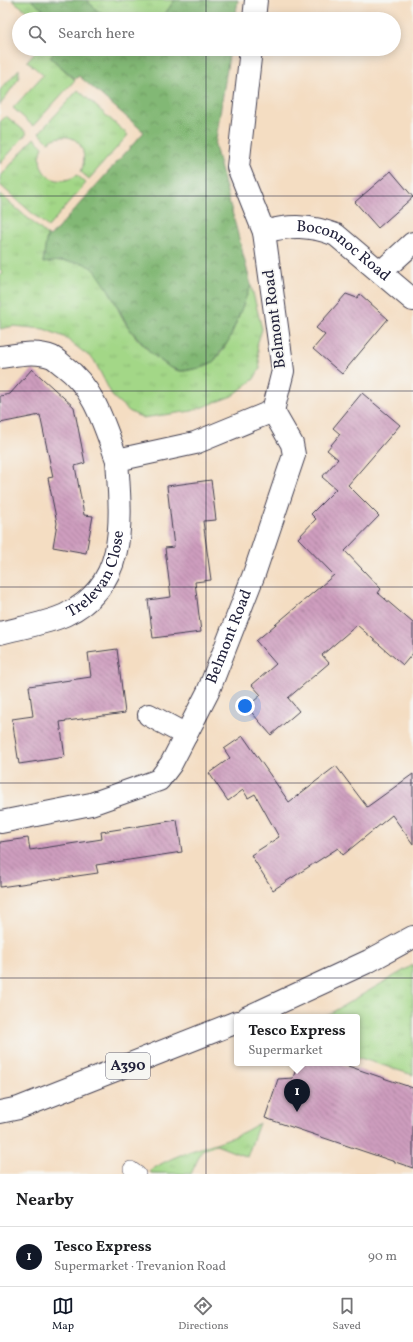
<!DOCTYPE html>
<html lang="en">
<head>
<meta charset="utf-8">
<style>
  :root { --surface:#fff; --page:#f2f2f2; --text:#202124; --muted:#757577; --line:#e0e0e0; --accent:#111827 }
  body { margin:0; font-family:Vollkorn,serif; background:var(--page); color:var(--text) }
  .you { position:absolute; left:245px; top:706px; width:14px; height:14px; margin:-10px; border:3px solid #fff; border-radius:50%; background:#1a73e8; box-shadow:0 0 0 6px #1a73e833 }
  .badge { display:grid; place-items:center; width:26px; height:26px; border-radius:50%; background:var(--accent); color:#fff; font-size:13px; font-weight:700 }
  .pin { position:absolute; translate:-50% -33px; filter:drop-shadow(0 1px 2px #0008) }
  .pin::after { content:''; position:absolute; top:21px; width:14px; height:12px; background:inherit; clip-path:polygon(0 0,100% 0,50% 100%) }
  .popup { position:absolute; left:234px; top:1014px; width:126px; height:52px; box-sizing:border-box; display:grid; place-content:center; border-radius:4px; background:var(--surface); filter:drop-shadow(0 1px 3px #0005); font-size:13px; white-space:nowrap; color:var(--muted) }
  .popup b { font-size:15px; color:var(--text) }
  .popup::after { content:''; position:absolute; left:50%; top:100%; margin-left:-8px; border:8px solid transparent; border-top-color:var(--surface) }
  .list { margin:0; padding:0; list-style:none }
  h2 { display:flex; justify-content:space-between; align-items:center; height:52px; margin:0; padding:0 16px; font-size:17px }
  h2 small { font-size:13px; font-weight:400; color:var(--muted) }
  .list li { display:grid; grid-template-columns:26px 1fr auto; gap:12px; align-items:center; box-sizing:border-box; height:60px; padding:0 16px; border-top:1px solid var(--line) }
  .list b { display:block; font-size:15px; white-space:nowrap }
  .list p { margin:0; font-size:13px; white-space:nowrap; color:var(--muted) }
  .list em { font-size:13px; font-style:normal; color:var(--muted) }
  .icon { flex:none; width:22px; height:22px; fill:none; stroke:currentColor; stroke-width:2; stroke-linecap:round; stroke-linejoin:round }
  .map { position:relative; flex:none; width:413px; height:1174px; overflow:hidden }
  .search { position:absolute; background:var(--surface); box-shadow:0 2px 10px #0003; left:12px; right:12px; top:12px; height:44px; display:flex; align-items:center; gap:10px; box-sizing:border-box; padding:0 14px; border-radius:22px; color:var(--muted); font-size:15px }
  .sheet { height:112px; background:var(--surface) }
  nav { display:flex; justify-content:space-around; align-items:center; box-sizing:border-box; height:56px; border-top:1px solid var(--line); background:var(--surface); font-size:11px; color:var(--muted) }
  nav a { display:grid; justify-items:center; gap:2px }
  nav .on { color:var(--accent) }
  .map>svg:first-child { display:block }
</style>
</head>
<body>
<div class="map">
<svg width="413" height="1174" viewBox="0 0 413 1174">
  <defs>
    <pattern id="grass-tufts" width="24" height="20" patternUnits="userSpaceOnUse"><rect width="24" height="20" fill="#a3d787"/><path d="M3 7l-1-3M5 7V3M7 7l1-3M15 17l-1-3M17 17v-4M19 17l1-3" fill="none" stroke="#8cb875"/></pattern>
    <pattern id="forest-crowns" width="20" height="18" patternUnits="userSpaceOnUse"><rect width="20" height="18" fill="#82b874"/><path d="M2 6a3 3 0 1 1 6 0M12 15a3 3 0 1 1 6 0" fill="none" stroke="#6a9560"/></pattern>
    <pattern id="building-back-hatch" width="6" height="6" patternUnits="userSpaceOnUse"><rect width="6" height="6" fill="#ce9dbe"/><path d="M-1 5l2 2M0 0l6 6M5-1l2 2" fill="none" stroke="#a7809c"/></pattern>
  </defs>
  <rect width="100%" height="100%" fill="#f6f6f2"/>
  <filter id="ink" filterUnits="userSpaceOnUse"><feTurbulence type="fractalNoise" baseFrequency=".025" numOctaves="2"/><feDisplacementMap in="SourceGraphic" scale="8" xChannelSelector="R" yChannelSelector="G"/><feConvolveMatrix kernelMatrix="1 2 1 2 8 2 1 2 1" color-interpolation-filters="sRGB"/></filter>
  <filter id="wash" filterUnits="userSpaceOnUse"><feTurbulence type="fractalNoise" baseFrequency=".012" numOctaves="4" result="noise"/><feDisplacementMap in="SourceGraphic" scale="16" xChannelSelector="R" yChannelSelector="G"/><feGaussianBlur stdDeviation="0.9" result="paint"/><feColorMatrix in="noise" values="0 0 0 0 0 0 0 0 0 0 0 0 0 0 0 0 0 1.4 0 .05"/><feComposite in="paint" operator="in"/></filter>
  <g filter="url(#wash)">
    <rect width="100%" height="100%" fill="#f4ddc2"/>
    <g fill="url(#grass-tufts)" stroke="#627c61">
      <path d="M12,0H31L55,19H38Z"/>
      <path d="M86,0H175L161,19H107Z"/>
      <path d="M38,49H57L50,57L75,80L33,126L13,108L43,75L27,61Z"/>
      <path d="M19,69V78L0,105V90Z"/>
      <path d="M78,90L128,135L89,179L81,172C91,146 72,127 48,142L39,133Z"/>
      <path d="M6,116L27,133L0,164V122Z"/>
      <path d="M34,138L43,147C32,171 55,190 77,175L86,183L48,227L0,185V177Z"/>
      <path d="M0,194L47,235L43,262C59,261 83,258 96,270C111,286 116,311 129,328C138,342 163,367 179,371C184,372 190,370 194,369C200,368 209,365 214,361C234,341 239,309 251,285L262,329L257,345L260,368L254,379L232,396L192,411L142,418L129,411L113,397L94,360L64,337L44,329L14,326L0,329V275L3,274L0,269Z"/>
      <path d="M413,965V1075L357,1057V1017H324Z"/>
      <path d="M259,1123L247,1157L216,1145L202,1150L191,1174L151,1173L150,1171C183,1147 226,1146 259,1123Z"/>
    </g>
    <g fill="url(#forest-crowns)" stroke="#526d58">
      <path d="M31,0H86L107,19H55Z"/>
      <path d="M175,0H238L235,19H161Z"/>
      <path d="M57,49H230L215,146L251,285L229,340L213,362L200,368L181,371L169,367L150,352L129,328L108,289L95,270L83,263L60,261L43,263L47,235L50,237L144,132L79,76L75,79L50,57Z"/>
    </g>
    <g id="blocks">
      <g fill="url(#building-back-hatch)">
        <path d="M391,171L413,197L378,228L355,202Z"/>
        <path d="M346,294L357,298L360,294L388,319L342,374L313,349L325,335L316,328Z"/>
        <path d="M32,369L74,407L85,463L75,466L84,515L93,516L86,553L53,547L57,523L48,478L53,477L40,415L0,423V396L10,394Z"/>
        <path d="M362,393L400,425L348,485L379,516L345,551L381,589L378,593L413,623V653L403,665L357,625L322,655L329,663L288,698L299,711L271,735L247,707L261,695L252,685L276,664L256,641L334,575L298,538L316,519L311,514L336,489L322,477L338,459L327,450L340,434L333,428Z"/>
        <path d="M211,480L216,520L203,521L211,580L195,582L201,632L153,638L148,600L171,597L165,548L174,547L167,486Z"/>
        <path d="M117,649L125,713L60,722L65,757L19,764L12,719L33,716L29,686L91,677L88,653Z"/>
        <path d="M243,736L289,802L336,766L367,807L413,774V844L392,815L343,855L338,848L273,890L251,855L279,837L255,794L248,798L243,790L228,801L209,773L230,758L224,749Z"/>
        <path d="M177,820L182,852L96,865L98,873L0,887V842L28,838L30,850L102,839L101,832Z"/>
        <path d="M298,1063H339L413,1088V1168L265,1118L278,1079L293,1078Z"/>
      </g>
    </g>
  </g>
  <g filter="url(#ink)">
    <use href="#blocks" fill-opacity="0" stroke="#423e4f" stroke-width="1"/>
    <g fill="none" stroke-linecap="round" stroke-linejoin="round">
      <defs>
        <path id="service" d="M131,1169L138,1174"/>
        <g id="minor">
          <path d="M254,19L256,0"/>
          <path id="s1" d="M264,232C289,225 311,225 336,235L413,300"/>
          <path d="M381,272L413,243"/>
          <path d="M0,357C16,355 36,350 52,357C56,359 60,363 64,366C95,389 104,425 117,460"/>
          <path id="s2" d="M0,633C19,628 48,623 65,615C129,585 121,519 117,460L195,443L273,411"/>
          <path d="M149,715L186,735"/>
          <path id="s3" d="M1,822L91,804L159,780L171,764L208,692L254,574L294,455L292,444L273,411L283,371L264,232L238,167L251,49"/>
        </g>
        <g id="trunk">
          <path d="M248,1017L369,961L413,937"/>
          <path d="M0,1112L19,1108L237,1022"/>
        </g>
      </defs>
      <use href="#service" stroke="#423e4f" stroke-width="16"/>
      <use href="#minor" stroke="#423e4f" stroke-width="24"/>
      <use href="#trunk" stroke="#423e4f" stroke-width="24"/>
      <use href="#service" stroke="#fff" stroke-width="15"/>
      <use href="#minor" stroke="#fff" stroke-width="22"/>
      <use href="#trunk" stroke="#fff" stroke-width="22"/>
    </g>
  </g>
  <path fill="none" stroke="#22223b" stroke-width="1" stroke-opacity="0.55" d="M206,0V19M206,49V1174M0,196H413M0,391H413M0,587H413M0,783H413M0,978H413"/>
  <g text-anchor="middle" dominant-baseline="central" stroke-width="3.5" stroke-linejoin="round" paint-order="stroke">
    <rect fill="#f6f6f2" stroke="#626272" stroke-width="1" x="106" y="1053" width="44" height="26" rx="3"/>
    <g font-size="15" font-weight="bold" fill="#22223b">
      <text x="128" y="1066">A390</text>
    </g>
    <g font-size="16" fill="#22223b" stroke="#f6f6f2">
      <text stroke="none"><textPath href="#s1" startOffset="87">Boconnoc Road</textPath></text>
      <text transform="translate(275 319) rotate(-97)">Belmont Road</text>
      <text stroke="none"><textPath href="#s2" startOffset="122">Trelevan Close</textPath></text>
      <text stroke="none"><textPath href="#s3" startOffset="324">Belmont Road</textPath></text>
    </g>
  </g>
</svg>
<div class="you"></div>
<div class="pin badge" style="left:297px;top:1112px">1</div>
<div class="popup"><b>Tesco Express</b>Supermarket</div>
<div class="search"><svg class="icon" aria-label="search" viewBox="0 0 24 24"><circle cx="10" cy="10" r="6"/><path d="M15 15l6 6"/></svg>Search here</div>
</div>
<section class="sheet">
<h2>Nearby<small></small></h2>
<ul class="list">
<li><span class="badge">1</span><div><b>Tesco Express</b><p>Supermarket · Trevanion Road</p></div><em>90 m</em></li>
</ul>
</section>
<nav>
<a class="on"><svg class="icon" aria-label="map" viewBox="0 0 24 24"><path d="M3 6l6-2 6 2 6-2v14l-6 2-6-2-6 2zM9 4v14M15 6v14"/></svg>Map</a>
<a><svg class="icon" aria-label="directions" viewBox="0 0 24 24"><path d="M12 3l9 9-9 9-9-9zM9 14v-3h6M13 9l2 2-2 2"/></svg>Directions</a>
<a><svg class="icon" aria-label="saved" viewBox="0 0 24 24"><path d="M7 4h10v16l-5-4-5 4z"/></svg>Saved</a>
</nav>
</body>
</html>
